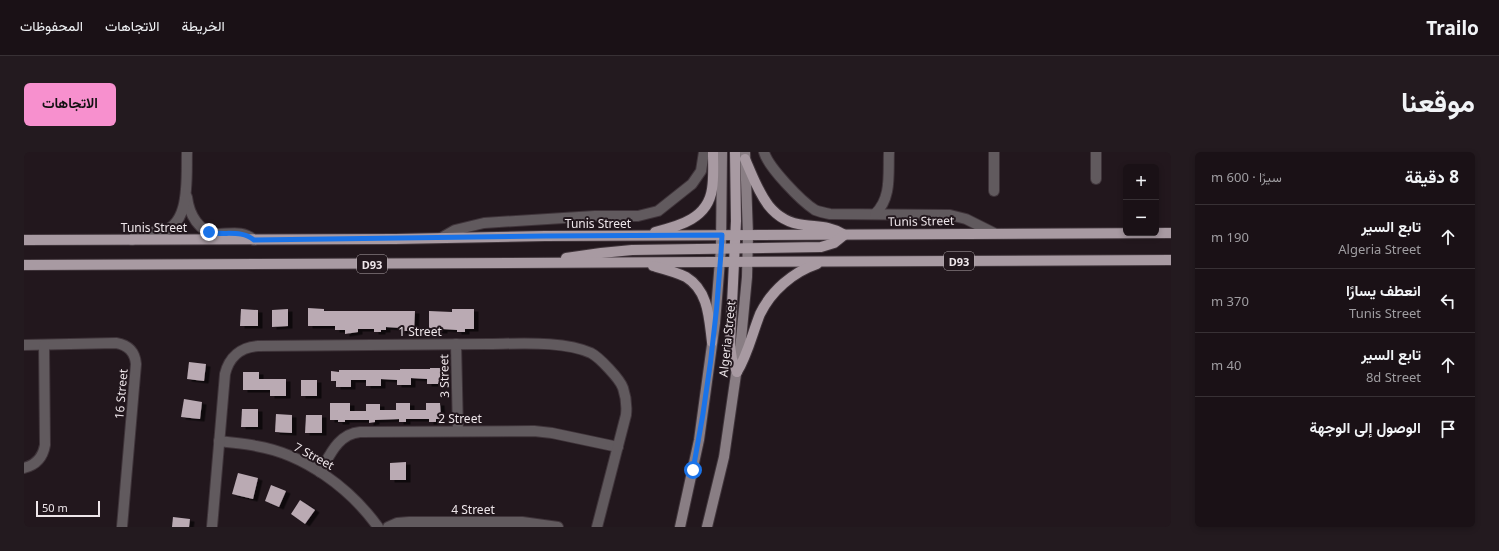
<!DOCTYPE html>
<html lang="ar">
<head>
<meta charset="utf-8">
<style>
  :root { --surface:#1a1116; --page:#231a1f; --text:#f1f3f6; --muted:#9f9da1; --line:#383135; --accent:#f790ce }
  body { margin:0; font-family:"Noto Sans",Vazirmatn,sans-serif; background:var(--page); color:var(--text); direction:rtl }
  .controls { position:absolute; right:12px; top:12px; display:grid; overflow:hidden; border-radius:6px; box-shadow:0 2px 6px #0003 }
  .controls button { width:36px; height:36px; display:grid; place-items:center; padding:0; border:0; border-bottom:1px solid var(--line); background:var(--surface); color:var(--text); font:20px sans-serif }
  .scale { position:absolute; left:12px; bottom:10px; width:64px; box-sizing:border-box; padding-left:4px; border:2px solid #eee6ea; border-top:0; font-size:11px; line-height:14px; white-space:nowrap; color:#eee6ea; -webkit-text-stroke:3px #22171d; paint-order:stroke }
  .stop { position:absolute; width:12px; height:12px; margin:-9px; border:3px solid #1a73e8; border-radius:50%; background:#fff }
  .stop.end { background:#1a73e8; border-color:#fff; box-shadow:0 1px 4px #0008 }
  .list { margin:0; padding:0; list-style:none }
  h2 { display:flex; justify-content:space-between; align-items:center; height:52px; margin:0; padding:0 16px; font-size:17px }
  h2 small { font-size:13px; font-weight:400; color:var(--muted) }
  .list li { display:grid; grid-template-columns:26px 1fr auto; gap:12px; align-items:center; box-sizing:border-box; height:64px; padding:0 16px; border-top:1px solid var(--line) }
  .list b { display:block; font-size:15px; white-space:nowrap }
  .list p { margin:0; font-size:13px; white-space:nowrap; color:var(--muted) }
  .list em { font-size:13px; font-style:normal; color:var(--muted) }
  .icon { flex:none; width:22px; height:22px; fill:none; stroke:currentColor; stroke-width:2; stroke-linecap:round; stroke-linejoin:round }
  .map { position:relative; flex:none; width:1147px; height:375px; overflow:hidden; direction:ltr; border-radius:6px }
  header { display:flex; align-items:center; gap:24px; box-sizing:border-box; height:56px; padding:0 20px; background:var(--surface); border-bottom:1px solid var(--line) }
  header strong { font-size:19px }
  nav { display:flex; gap:22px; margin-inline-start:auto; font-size:14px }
  .intro { display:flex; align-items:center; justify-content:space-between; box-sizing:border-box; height:96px; padding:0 24px }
  h1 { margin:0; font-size:28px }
  .button { padding:10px 18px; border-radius:6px; background:var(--accent); color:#111; font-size:14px; font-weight:700 }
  main { display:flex; gap:24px; padding:0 24px }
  aside { flex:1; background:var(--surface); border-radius:6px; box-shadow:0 2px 6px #0003 }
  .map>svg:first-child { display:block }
</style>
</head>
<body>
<header>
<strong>Trailo</strong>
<nav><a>الخريطة</a><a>الاتجاهات</a><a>المحفوظات</a></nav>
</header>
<div class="intro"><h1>موقعنا</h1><a class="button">الاتجاهات</a></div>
<main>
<aside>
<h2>8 دقيقة<small>سيرًا · 600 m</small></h2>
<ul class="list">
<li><svg class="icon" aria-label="ahead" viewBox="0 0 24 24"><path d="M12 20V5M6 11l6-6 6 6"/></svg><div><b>تابع السير</b><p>Algeria Street</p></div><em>190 m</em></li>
<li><svg class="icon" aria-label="left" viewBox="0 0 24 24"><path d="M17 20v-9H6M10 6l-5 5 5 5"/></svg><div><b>انعطف يسارًا</b><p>Tunis Street</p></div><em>370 m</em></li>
<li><svg class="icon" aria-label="ahead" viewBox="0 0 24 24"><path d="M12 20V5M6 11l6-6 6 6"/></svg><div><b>تابع السير</b><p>8d Street</p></div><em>40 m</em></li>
<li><svg class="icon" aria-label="arrive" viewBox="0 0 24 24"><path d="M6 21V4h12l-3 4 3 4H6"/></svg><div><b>الوصول إلى الوجهة</b></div></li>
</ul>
</aside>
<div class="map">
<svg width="1147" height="375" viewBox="0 0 1147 375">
  <defs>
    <filter id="shadow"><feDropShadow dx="4.5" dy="2.5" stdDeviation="0" flood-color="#0009"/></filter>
  </defs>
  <rect width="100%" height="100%" fill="#22171d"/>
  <g fill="#baaab3" filter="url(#shadow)">
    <path d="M284,156L300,157V159H391L390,179H377V176L362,175V178H357V180H350V177H334V180L321,182V178H311V174H284Z"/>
    <path d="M217,157L234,158V174H216Z"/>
    <path d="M264,157V174L248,175V158Z"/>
    <path d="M428,157H450V177H441V180H433V178L419,177V179H413V176H405V159L428,160Z"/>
    <path d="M165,210L182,212L180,229L163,227Z"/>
    <path d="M406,216H418L417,232H403V227L387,226V233H373V228L357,227V234H342V228H327V235H312V229H307V219L315,220V218H376V217H406Z"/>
    <path d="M219,220H235V227H262V244H246V238H219Z"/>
    <rect x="277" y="228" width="16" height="16"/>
    <path d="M160,247L178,250L176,267L157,265Z"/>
    <path d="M306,251H326V259H342V252H356V258H372V251H386V258H402V251H416L417,267H412V270H405V267H382V270H375V267L351,268V270L345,271V268H321V270H314V268H306Z"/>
    <path d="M218,257H234V275H217Z"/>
    <path d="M252,262L268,263V281L251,280Z"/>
    <path d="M282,263H298V281H281Z"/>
    <path d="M382,310V328H366V311Z"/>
    <path d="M214,321L234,326L229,347L208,342Z"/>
    <path d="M247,333L262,339L255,355L241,349Z"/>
    <path d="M276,348L291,358L281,372L267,362Z"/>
    <path d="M149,365L166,367L165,375H148Z"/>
  </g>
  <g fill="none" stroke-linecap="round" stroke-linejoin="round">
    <defs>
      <g id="minor">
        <path d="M740,0C744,15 777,49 791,58C796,60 801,61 806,62L926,63L942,67L970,81"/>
        <path d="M1072,0V27"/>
        <path d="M970,39V0"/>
        <path d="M163,45C165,62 175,81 194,82C207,82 219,78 230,88"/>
        <path d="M851,62C868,46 864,22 865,0"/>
        <path d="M417,86L431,78L460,71L571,64H614L634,59L668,32L677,19L680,0"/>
        <path d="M108,88C114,79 123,80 133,80C168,78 162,24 163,0"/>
        <path d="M432,192L434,279"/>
        <path d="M0,193L92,191C104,193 111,200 112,212L98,375"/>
        <path d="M195,289C207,291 220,291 232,294C280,302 326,336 354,375"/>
        <path d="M0,316C12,313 19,305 21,293L20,193"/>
        <path d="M296,320C306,303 314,282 336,280L510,279L528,281L594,295"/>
        <path d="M188,375L201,222C205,205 217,195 234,194C310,193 386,192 461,192C492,192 539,188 567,201C575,205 596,227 599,236C602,245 603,254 602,263L573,375"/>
        <path d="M364,375L373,371L385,370H498L534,375"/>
      </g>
      <g id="secondary">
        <path d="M656,375L675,288L691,171L697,96L698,0"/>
        <path d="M683,375L700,305L717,188L723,125L724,83L721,0"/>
      </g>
      <g id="primary">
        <path d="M711,0L712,69L706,194L708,207L713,220"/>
        <path d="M721,7C734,36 743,69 780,73C794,75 806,74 819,82"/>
        <path d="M631,80C656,74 684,66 688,37C690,25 689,12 689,0"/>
        <path d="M0,88L371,87L521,84L1147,81"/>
        <path d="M542,106L577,101L608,98L797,95L810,91L820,83"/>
        <path d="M0,113L1147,108"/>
        <path d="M629,114C640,117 652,120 662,125C685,139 685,167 688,190"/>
        <path d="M713,220C724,202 728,182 736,162C747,139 769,120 793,112"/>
      </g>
    </defs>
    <use href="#minor" stroke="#3f343a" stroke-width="12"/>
    <use href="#secondary" stroke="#3f343a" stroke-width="12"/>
    <use href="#primary" stroke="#3f343a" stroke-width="12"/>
    <use href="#minor" stroke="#615a5e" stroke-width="10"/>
    <use href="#secondary" stroke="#897e84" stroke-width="10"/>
    <use href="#primary" stroke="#a89aa2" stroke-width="10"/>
  </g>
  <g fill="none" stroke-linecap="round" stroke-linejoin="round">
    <path stroke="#1a73e8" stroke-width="5" d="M185,80C200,84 217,77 230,88L521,84L698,83C694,162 684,241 669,318"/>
  </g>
  <g text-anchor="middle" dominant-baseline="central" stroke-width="4" stroke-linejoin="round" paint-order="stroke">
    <g fill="#22171d" stroke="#b1a8ac" stroke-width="1">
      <rect x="920" y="100" width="30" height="18" rx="3"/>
      <rect x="333" y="103" width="30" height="18" rx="3"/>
    </g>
    <g font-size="11" font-weight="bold" fill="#eee6ea">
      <text x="935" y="109">D93</text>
      <text x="348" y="112">D93</text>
    </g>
    <g font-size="12" fill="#eee6ea" stroke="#22171d">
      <text transform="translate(897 69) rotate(-1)">Tunis Street</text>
      <text x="574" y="71">Tunis Street</text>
      <text x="130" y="75">Tunis Street</text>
      <text x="396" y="179">1 Street</text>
      <text transform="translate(703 187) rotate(-84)">Algeria Street</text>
      <text transform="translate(420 224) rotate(-91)">3 Street</text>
      <text transform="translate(97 242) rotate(-85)">16 Street</text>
      <text x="436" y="266">2 Street</text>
      <text transform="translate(290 304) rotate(28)">7 Street</text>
      <text x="449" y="357">4 Street</text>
    </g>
  </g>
</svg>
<div class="controls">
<button>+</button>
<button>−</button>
</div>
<div class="scale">50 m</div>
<div class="stop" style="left:669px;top:318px"></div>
<div class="stop end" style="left:185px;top:80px"></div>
</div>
</main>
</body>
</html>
